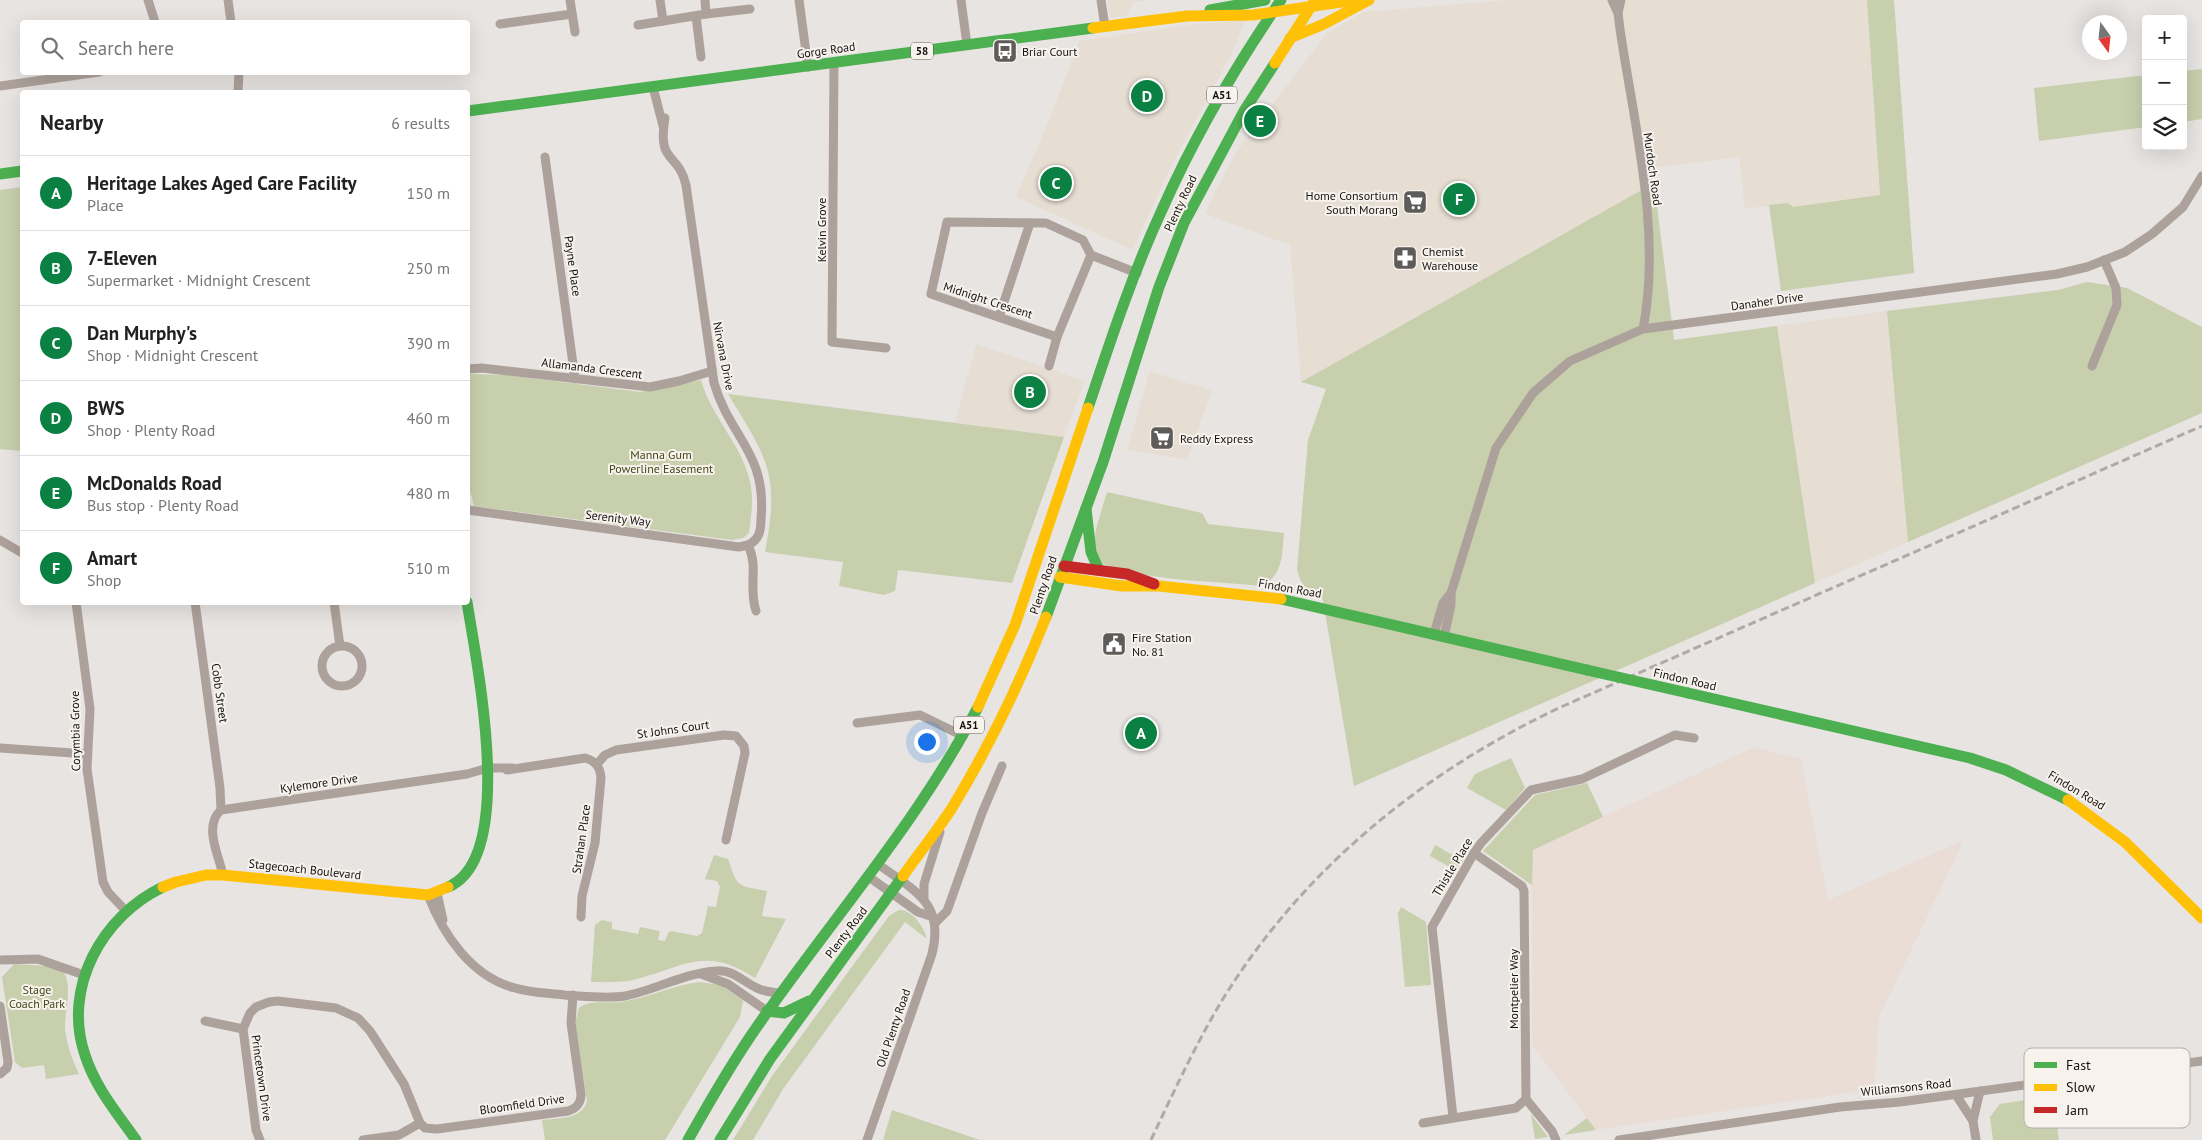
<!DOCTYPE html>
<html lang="en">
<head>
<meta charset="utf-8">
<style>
  :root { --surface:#fff; --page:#f6f6f6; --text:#222; --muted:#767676; --line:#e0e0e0; --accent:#0b8043 }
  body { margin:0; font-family:"PT Sans",sans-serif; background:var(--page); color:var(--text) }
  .controls { position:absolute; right:15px; top:15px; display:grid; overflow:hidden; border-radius:5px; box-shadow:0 5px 20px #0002 }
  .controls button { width:45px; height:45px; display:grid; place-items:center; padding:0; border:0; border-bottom:1px solid var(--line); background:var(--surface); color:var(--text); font:25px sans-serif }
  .compass { position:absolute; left:2082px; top:15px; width:45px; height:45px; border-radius:50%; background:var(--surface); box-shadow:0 5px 20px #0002; rotate:165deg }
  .you { position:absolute; left:926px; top:741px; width:18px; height:18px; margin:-12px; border:4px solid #fff; border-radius:50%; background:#1a73e8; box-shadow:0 0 0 8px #1a73e833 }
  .badge { display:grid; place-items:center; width:32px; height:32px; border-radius:50%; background:var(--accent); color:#fff; font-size:16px; font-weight:700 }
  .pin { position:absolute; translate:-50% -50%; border:2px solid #fff; box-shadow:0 1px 5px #0006 }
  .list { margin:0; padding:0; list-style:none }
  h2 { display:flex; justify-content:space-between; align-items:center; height:65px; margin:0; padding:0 20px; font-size:21px }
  h2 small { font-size:16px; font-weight:400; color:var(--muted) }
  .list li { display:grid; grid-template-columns:32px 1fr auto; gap:15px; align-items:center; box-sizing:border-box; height:75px; padding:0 20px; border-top:1px solid var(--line) }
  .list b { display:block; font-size:19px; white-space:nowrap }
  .list p { margin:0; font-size:16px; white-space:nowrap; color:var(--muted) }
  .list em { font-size:16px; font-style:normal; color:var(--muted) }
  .icon { flex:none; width:28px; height:28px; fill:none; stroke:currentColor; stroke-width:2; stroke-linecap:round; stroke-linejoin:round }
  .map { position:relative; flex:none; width:2202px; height:1140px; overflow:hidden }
  .search { position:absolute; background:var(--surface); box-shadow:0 5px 20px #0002; left:20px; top:20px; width:450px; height:55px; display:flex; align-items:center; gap:12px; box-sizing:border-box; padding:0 18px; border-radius:5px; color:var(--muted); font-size:19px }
  .panel { position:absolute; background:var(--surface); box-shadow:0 5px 20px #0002; left:20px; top:90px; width:450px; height:515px; border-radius:5px }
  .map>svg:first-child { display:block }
</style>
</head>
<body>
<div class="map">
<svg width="2202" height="1140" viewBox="0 0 2202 1140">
  <rect width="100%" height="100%" fill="#e7e4e2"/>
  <g fill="#e7ded3">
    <path d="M1107,0H1150L1132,3L1127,16L1111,18Z"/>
    <path d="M1507,0H1867L1880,196L1793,207L1788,203L1745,209L1739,157L1652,168L1654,183L1301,382L1290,245L1205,214L1216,190L1237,151L1327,33L1363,12Z"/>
    <path d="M1245,20L1232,53L1170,168L1133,250L1016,197L1049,120L1079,41L1185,25Z"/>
    <path d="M1887,311L1908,542L1815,583L1777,326Z"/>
    <path d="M976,344L1085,381L1064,437L955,423Z"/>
    <path d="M1150,371L1212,391L1187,460L1127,450Z"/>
  </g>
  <path fill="#eaddd5" d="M1754,747L1801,759L1828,900L1964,840L1879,1017L1874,1089L1596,1130L1532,1045V850Z"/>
  <g fill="#c7cfad">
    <path d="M1867,0H1894L1914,273L1781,291L1769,205L1788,203L1793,207L1880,195Z"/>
    <path d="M2202,69V119L2183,122V71Z"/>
    <path d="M2146,75V127L2039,141L2034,88Z"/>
    <path d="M1654,183L1674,340L1777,326L1815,583L1354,786L1323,600C1309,593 1301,586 1297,570L1308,440L1326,389L1301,382Z"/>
    <path d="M22,187V451L0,449V190Z"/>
    <path d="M2087,282L2127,288L2202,327V413L1908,542L1887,311L2058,290Z"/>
    <path d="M468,374L507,375L640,392L701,380C711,417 742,444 750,482C754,499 751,516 749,533L743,538L732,540L474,506L468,483Z"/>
    <path d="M728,394L1064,437L1012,583L898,570L895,591L884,595L839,586L843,562L765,552C780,475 768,459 728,394Z"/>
    <path d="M1107,492L1202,513L1208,524L1284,533C1282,555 1283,576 1261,586C1212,581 1148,581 1103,564L1094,545L1096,529Z"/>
    <path d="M1511,758L1525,788L1506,810L1467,788L1475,774Z"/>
    <path d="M1587,783L1603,817L1533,850L1532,885L1483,851L1535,795Z"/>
    <path d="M1435,845L1463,861L1455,870L1430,856Z"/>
    <path d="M714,855L728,859C738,889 737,885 767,891L762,916L786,919L755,978C705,945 684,967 633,980C620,983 605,982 591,982L595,925L602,920L612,922V929L638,934L640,927L660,931L658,940L665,941L668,933L671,931L697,936L702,933L708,906L716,907L720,887L717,881L705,879Z"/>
    <path d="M1401,907L1426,922L1431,985L1405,987L1398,913Z"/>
    <path d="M899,910C912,909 924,927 927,939L905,922L783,1089L753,1140H733L772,1076L889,916Z"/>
    <path d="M14,964L48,966L64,972C73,991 64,1010 65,1029C67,1046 72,1059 79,1074L46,1079L44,1065L22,1068L15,1062L2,977Z"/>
    <path d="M700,982L721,985L743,1000L740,1017L665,1140H545L542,1120C558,1118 582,1120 587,1101L575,1023L579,1008C590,999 608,1004 621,1002C648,998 673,985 700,982Z"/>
    <path d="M2053,1096L2059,1140H1993L1990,1117L2000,1104Z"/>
    <path d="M892,1110L980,1140H883Z"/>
    <path d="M1531,1114L1548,1137L1535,1139Z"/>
    <path d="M1587,1118L1596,1130L1564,1135Z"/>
  </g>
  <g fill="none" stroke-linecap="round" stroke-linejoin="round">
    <g stroke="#ada29b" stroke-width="9">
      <path d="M148,0L155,22"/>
      <path d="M228,0L231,22"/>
      <path d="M570,0L575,32"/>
      <path d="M660,0L663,21L706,14L705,0"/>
      <path d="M799,0L808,67"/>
      <path d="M961,0L967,45"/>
      <path d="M1101,0L1105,27"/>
      <path d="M1612,0L1618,13"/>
      <path d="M1621,0L1618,13L1620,29C1634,125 1662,232 1643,329"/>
      <path d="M706,14L750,9"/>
      <path d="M696,16L701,57"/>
      <path d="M500,24L572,14"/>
      <path d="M638,25L663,21"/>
      <path d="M834,63L832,342L886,348"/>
      <path d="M0,86L99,72"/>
      <path d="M653,87L663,126"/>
      <path d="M238,92L239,72"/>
      <path d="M665,118C657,165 678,151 686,185L714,383C730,438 767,452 761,519C761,531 759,540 748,545C759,567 748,586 756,611"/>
      <path d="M545,157L575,379"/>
      <path d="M1091,255L1057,337L931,294L947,222L1046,223L1083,240L1091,255L1137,273"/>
      <path d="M999,317L1030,223"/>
      <path d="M1049,366L1057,337"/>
      <path d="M2092,366L2117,305L2116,288L2104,260"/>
      <path d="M468,369L482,368L650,387L679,381L712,371"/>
      <path d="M468,510L739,547L748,545"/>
      <path d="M0,540L22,553"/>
      <path d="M76,602L90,709L87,769L103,882L108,892L125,910"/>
      <path d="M195,602L220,788L221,810"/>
      <path d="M334,602L340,646"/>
      <path d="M1434,634L1443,603L1451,593"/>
      <path d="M1444,637L1451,605V593L1496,448L1533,393L1570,361L1643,329L2057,274L2087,267L2125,252L2152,234L2183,207L2202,176"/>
      <circle cx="342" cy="666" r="20"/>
      <path d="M857,723L920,715L963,736"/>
      <path d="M0,748L87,754"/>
      <path d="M597,764L605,755L616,750L724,735L736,736L744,746L745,753L726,840"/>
      <path d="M507,770L585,758C596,761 600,767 601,778L595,843L582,896L581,917"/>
      <path d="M1474,853L1522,886L1524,891L1526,1099L1552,1131L1556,1140"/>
      <path d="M223,875C219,856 203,826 221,810L467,774L488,768H512"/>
      <path d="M869,877L918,912L933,917"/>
      <path d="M437,893L443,920"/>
      <path d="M428,895C443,935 472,977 515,988C531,993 548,993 564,995C584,996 605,999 625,996C655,990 685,973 716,971C733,969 743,982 757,988C764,992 772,992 779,993"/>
      <path d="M924,899V884L940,832"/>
      <path d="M936,922L947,911L982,813L1002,766"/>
      <path d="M0,960L38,959L84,975"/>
      <path d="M701,974L728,984L767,1011"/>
      <path d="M0,1006L8,1062L7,1068L0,1074"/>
      <path d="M205,1021L243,1029"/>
      <path d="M1956,1095L1973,1121"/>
      <path d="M1453,1117L1432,927L1474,853L1481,843L1531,790L1582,779L1675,735L1694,738"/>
      <path d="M1423,1123L1516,1108L1526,1099"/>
      <path d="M260,1140L256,1130L243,1029L250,1013L256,1007L269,1002L278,1001L336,1008L358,1018L370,1031L404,1084L420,1123"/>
      <path d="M363,1140L399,1135L420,1123L425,1128L437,1129L568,1111C577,1108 581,1103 581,1094L571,1023L573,995"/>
      <path d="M867,1140L932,954C945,902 914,891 878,864"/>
      <path d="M1619,1140L1840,1107L1900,1102L2202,1061"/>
      <path d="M1976,1140L1973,1121L1980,1091"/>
    </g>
    <g stroke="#4caf50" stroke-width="11">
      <path d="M1210,10L1265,0"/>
      <path d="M468,111L1093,28"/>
      <path d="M0,174L22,171"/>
      <path d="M1088,408C1110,342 1132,275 1161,212C1194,137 1235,67 1281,0"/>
      <path d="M1086,509L1091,552L1099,570"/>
      <path d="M1281,599L1587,670"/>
      <path d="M1046,617L1103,462L1159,287L1184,223L1244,111L1275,63"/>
      <path d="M1688,693L1970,758L2006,770L2068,800"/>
      <path d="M448,887C518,858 476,661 467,602"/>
      <path d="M767,1011L784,1013L809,1001"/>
      <path d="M136,1140C117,1113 95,1087 85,1055C62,988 102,916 163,887"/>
      <path d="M688,1140C711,1099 734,1059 761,1021C834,917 919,820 978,707"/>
      <path d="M720,1140L770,1059L903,876"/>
    </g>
    <g stroke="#ffc107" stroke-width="11">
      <path d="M1093,28L1187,16L1253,15L1355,0"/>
      <path d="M1290,38L1324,24L1369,0"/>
      <path d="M1275,63L1315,0"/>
      <path d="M1060,577L1122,586H1159L1281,599"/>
      <path d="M978,707L1015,625L1088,408"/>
      <path d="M2068,800L2125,842L2202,918"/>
      <path d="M903,876C919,853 937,831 952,808C989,747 1020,683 1046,617"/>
      <path d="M163,887L176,882L206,875H223L428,895L448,887"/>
    </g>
    <path stroke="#c62828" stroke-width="11" d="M1064,566L1127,574L1154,584"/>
    <path stroke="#b1a9a6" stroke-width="3" stroke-dasharray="8 4" stroke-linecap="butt" d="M1151,1140C1173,1093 1195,1046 1221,1002C1302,870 1421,773 1561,707L2202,426"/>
    <path stroke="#4caf50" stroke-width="11" d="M1587,670L1688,693"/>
  </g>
  <defs>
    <symbol id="bus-square" viewBox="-11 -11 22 22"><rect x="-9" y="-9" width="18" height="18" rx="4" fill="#5e5c5b" stroke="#f8f2ec"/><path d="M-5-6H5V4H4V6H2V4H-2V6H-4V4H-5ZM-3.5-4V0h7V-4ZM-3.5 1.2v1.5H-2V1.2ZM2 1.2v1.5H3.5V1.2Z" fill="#fff"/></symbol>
    <symbol id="supermarket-square" viewBox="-11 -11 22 22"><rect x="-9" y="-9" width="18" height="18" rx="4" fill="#5e5c5b" stroke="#f8f2ec"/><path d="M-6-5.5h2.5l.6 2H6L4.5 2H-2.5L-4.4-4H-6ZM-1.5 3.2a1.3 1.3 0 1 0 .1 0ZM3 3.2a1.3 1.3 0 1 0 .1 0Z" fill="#fff"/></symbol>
    <symbol id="pharmacy-square" viewBox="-11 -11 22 22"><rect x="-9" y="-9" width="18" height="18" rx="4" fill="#5e5c5b" stroke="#f8f2ec"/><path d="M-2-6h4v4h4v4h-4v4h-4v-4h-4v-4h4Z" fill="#fff"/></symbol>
    <symbol id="civic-square" viewBox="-11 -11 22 22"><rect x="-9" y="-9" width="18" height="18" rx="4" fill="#5e5c5b" stroke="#f8f2ec"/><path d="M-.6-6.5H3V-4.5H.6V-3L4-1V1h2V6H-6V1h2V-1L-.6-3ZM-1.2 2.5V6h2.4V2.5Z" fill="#fff"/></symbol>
  </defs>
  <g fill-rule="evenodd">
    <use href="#bus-square" x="991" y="37" width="28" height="28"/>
    <use href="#supermarket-square" x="1401" y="188" width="28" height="28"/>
    <use href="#pharmacy-square" x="1391" y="244" width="28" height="28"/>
    <use href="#supermarket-square" x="1148" y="424" width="28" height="28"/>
    <use href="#civic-square" x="1100" y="630" width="28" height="28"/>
  </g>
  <g text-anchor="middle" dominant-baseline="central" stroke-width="4" stroke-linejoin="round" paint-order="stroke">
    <g fill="#f8f2ec" stroke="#595653" stroke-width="1">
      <rect x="911" y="42.5" width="22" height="17" rx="4"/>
      <rect x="1207" y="86.5" width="30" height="17" rx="4"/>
      <rect x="954" y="716.5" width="30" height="17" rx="4"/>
    </g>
    <g font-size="11" font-weight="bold" fill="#151312">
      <text x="922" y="51">58</text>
      <text x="1222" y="95">A51</text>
      <text x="969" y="725">A51</text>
    </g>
    <g font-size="12" fill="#151312" stroke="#f8f2ec">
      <text transform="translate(826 50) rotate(-8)">Gorge Road</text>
      <text transform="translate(1653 169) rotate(82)">Murdoch Road</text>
      <text transform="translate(1180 203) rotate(-65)">Plenty Road</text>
      <text transform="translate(821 230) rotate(-90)">Kelvin Grove</text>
      <text transform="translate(573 266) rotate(82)">Payne Place</text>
      <text transform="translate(988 300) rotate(18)">Midnight Crescent</text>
      <text transform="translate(1767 301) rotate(-8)">Danaher Drive</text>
      <text transform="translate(724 356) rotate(79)">Nirvana Drive</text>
      <text transform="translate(592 368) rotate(7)">Allamanda Crescent</text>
      <text transform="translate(618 518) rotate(7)">Serenity Way</text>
      <text transform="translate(1043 585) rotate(-71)">Plenty Road</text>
      <text transform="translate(1290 588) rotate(10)">Findon Road</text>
      <text transform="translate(1685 679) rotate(13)">Findon Road</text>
      <text transform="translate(220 693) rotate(82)">Cobb Street</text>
      <text transform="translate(673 729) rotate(-8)">St Johns Court</text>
      <text transform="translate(75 731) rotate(-91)">Corymbia Grove</text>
      <text transform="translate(319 783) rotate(-8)">Kylemore Drive</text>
      <text transform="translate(2077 790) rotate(31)">Findon Road</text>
      <text transform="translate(581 839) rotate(-82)">Strahan Place</text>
      <text transform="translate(1452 867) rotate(-59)">Thistle Place</text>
      <text transform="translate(305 869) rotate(6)">Stagecoach Boulevard</text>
      <text transform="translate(846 932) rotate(-53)">Plenty Road</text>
      <text transform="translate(1513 989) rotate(-90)">Montpelier Way</text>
      <text transform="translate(893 1028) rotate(-71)">Old Plenty Road</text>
      <text transform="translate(262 1078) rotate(82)">Princetown Drive</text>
      <text transform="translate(1906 1087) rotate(-6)">Williamsons Road</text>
      <text transform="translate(522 1104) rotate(-8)">Bloomfield Drive</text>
    </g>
    <g font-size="12" fill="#151312" stroke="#f8f2ec" text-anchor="start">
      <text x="1022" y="51">Briar Court</text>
      <text x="1398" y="195" text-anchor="end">Home Consortium<tspan x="1398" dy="14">South Morang</tspan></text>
      <text x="1422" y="251">Chemist<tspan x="1422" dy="14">Warehouse</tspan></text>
      <text x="1180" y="438">Reddy Express</text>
      <text x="1132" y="637">Fire Station<tspan x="1132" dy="14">No. 81</tspan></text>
    </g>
    <g font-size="12" fill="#3c4717" stroke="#f8f2ec">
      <text x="661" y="454">Manna Gum<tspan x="661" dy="14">Powerline Easement</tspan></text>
      <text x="37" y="989">Stage<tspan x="37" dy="14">Coach Park</tspan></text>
    </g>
  </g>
  <rect x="2024" y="1048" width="166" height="80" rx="8" fill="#f8f2ec" stroke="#b4afab" stroke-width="1"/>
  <rect x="2034" y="1062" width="23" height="6" fill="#4caf50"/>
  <rect x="2034" y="1084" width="23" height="7" fill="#ffc107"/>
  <rect x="2034" y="1107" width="23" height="6" fill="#c62828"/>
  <g font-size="14" fill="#151312">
    <text x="2066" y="1070">Fast</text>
    <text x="2066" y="1092">Slow</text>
    <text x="2066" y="1115">Jam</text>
  </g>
</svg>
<div class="controls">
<button>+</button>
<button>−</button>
<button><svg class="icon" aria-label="layers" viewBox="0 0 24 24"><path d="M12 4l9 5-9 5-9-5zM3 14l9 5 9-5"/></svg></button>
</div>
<svg class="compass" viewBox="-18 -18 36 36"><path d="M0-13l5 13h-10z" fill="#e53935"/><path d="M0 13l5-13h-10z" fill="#767676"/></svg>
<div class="you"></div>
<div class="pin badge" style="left:1141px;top:733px">A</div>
<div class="pin badge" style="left:1030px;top:392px">B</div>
<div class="pin badge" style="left:1056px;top:183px">C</div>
<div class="pin badge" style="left:1147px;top:96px">D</div>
<div class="pin badge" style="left:1260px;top:121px">E</div>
<div class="pin badge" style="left:1459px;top:199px">F</div>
<div class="search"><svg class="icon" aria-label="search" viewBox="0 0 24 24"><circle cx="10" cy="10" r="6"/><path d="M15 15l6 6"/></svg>Search here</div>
<section class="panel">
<h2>Nearby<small>6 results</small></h2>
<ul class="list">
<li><span class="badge">A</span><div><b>Heritage Lakes Aged Care Facility</b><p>Place</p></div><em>150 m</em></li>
<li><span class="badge">B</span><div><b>7-Eleven</b><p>Supermarket · Midnight Crescent</p></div><em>250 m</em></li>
<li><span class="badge">C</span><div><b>Dan Murphy's</b><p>Shop · Midnight Crescent</p></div><em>390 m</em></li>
<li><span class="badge">D</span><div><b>BWS</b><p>Shop · Plenty Road</p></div><em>460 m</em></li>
<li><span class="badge">E</span><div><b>McDonalds Road</b><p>Bus stop · Plenty Road</p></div><em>480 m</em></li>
<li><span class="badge">F</span><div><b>Amart</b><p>Shop</p></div><em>510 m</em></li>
</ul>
</section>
</div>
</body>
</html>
